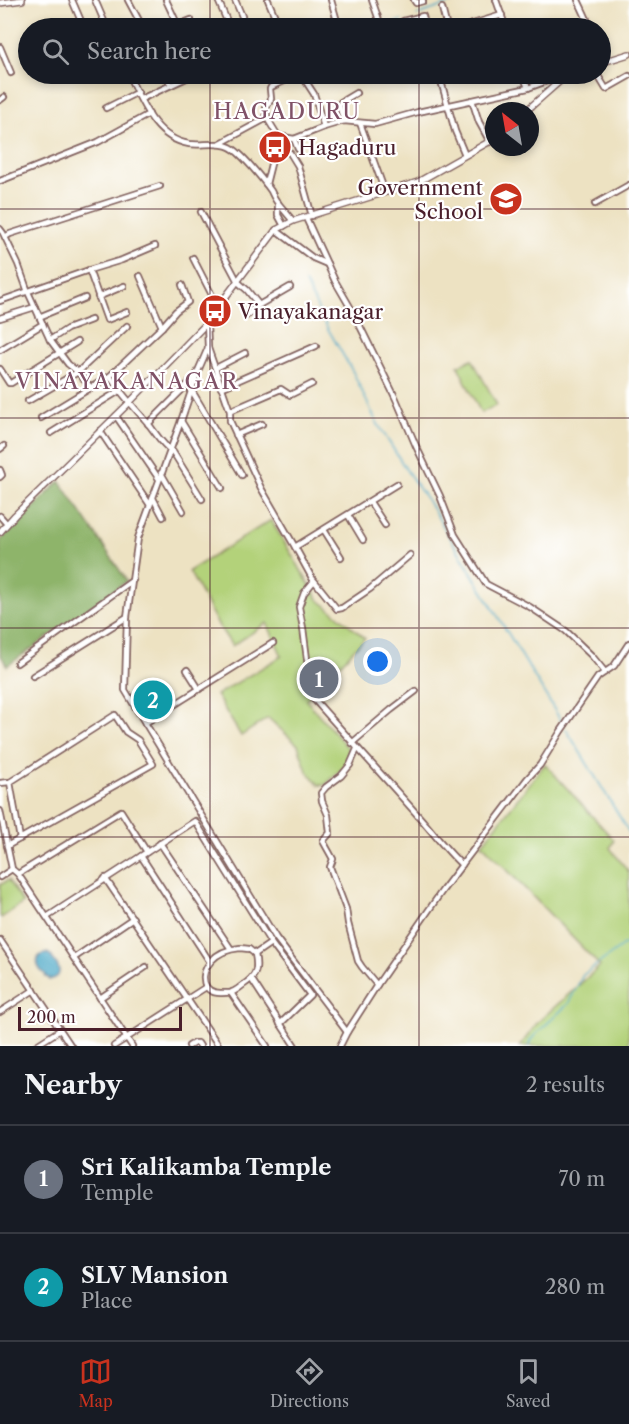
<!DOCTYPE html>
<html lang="en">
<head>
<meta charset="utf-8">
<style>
  :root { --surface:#171b24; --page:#20242c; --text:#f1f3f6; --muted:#9ea1a6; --line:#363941; --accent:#c8321e }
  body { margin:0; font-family:"Libre Caslon Text",serif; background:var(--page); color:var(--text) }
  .compass { position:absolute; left:485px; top:102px; width:54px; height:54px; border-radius:50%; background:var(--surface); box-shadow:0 3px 9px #0003; rotate:329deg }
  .scale { position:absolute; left:18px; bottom:15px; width:164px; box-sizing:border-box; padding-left:6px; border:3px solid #4a1f2b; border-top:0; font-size:16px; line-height:21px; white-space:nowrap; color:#4a1f2b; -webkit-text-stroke:4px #fff; paint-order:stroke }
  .you { position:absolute; left:378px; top:662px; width:21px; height:21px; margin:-15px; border:4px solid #fff; border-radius:50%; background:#1a73e8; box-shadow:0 0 0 9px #1a73e833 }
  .badge { display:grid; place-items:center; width:39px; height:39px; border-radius:50%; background:var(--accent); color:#fff; font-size:20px; font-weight:700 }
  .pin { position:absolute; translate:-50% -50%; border:3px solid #fff; box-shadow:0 2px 6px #0006 }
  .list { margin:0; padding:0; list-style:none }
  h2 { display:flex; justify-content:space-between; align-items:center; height:78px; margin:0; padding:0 24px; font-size:26px }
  h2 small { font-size:20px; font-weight:400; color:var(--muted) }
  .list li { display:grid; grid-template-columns:39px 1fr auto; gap:18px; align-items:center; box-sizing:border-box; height:108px; padding:0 24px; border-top:2px solid var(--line) }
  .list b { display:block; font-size:22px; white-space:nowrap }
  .list p { margin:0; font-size:20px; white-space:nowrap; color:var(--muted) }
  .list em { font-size:20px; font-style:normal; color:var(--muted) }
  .icon { flex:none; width:33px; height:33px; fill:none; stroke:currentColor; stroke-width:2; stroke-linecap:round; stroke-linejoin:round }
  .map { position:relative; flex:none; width:629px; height:1046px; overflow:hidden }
  .search { position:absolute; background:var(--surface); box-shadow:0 3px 9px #0003; left:18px; right:18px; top:18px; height:66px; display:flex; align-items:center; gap:15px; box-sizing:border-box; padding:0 21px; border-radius:33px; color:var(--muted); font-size:22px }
  .sheet { height:294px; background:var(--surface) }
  nav { display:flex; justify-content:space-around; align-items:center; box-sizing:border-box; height:84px; border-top:2px solid var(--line); background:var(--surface); font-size:16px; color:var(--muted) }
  nav a { display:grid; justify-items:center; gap:3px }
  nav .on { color:var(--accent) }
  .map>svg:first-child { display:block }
</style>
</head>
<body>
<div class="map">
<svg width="629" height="1046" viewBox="0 0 629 1046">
  <rect width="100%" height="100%" fill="#fff"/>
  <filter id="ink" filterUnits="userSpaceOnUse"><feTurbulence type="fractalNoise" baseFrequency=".0167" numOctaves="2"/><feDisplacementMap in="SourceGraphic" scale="12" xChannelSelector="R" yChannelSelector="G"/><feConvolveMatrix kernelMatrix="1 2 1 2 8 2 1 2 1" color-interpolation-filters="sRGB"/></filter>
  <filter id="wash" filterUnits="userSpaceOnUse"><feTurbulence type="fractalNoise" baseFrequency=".008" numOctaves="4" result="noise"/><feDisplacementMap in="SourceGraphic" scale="24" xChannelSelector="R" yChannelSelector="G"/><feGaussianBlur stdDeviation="1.35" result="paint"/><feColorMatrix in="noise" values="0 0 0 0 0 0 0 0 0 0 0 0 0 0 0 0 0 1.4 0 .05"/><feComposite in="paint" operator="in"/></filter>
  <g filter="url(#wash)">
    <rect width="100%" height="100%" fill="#ede2c2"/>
    <g fill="#b3d27a" stroke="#7e7852" stroke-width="1.5">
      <path d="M472,359L497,405L481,413L458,366Z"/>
      <path d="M271,520L318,599L365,638L306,700L348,748L350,761L325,785H319L307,771L298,745L268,718L241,736L216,695L282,656L267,623L232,646L217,623L189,571Z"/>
      <path d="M545,764L614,840L610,848L629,872V1046H520L538,1022L600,966L482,844Z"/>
      <path d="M8,880L23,903L1,918L0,916V885Z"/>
    </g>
    <path fill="#8eb46a" stroke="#6c6a4a" stroke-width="1.5" d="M60,481L127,581L7,666L0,654V541Z"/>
    <path fill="#46a6c5" stroke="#486278" stroke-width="1.5" d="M47,953L52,956V958C59,966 65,977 49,980V978L45,977L46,975C39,970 35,964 39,956L43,954H46Z"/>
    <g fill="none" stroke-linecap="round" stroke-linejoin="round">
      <g stroke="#46a6c5" stroke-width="1.5">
        <path d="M417,15L455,2L456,0"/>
        <path d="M379,28L401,21"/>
        <path d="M216,74L218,76L221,74"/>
        <path d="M305,283L328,329L353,372L376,421L407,471L428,501L563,724"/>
        <path d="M566,729L629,832"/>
        <path d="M345,1046L347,1043"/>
        <path d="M529,1046L530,1041L535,1035L568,1004L583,975L629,941"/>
      </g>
    </g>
  </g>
  <g filter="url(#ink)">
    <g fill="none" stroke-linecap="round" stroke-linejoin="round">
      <defs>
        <g id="minor">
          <path d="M72,0L84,28"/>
          <path d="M95,0L107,28"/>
          <path d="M128,0L143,28"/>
          <path d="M166,0L179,28"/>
          <path d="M218,0L230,28"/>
          <path d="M235,0L247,28"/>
          <path d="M268,0L276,19"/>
          <path d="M331,0L339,28"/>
          <path d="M372,0L380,23"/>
          <path d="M414,0L416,3L423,1"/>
          <path d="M496,0L506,28"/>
          <path d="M578,0L591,28"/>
          <path d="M442,8L447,28"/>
          <path d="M463,27L502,15"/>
          <path d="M171,28L191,20"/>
          <path d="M405,28L403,21L423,16L426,28"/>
          <path d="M0,47L11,73"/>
          <path d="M600,51L605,62"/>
          <path d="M128,74C142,102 154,138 189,144C203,146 217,141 230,147C241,152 264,181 271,191C273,195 275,200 278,203C283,209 288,215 293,221"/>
          <path d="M165,74L171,85"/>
          <path d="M301,74L314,94L324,127"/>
          <path d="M419,74L421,80"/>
          <path d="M439,74L455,131L465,155"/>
          <path d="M523,74L528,88"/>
          <path d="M597,74L606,89L629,76"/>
          <path d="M440,77L452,74"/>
          <path d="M141,99L195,74"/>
          <path d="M0,100L4,97"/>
          <path d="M472,100L479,122L490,142"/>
          <path d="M106,108L138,92"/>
          <path d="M267,118L266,108L271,99L270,89L271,87L299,74"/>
          <path d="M344,121L339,105L341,102L356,93"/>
          <path d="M360,123L385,192"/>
          <path d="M294,139L298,149"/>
          <path d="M219,144L267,118L278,136L294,139L324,127L344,121L375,124L418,112L528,88L566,74"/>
          <path d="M276,145L290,153L298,166L312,216"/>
          <path d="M0,181L98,142L149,114"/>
          <path d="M266,184L278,136"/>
          <path d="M278,203V215L284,226"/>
          <path d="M595,204L629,185"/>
          <path d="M201,212L238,282L247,290L259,305L290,287"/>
          <path d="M306,218L335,281L353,312L396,399L416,446L440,496L455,535L486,584L530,607L566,631L592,656L605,672"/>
          <path d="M0,229L3,233L18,264L28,292L50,340L68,364L78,372L91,388"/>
          <path d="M276,230L313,258L327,264"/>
          <path d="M5,237L10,234L160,186"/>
          <path d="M193,258L213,297L221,303"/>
          <path d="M89,270L107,320L127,312"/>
          <path d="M140,276L162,327"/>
          <path d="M98,297L124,286"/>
          <path d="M0,301L89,270L122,260L155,246"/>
          <path d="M246,316L259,305"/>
          <path d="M39,317L85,298"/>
          <path d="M0,318L35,307"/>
          <path d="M207,323L208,348L198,371L181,421L138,538L127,617L125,690L276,938L347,1032"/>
          <path d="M50,340L67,329L91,320"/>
          <path d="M208,348L230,411L281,389L290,395L312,384"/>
          <path d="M0,350L43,324"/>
          <path d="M216,368L245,353"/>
          <path d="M0,369L9,383H11L77,342"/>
          <path d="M110,376C120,393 134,407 147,422C155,432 162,445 173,452L202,499"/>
          <path d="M221,388L316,346"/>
          <path d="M192,391L242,475"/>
          <path d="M28,401L78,372L127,326"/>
          <path d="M230,411V421L261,488L295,547L397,484"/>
          <path d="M116,416L159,479"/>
          <path d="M41,418L110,376L162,327L176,311L188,302L182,285"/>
          <path d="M181,421L222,488"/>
          <path d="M148,424L195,377"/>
          <path d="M100,431L150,505"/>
          <path d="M51,433L119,391"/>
          <path d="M236,435L262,424"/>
          <path d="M0,449L4,446"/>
          <path d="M0,470L2,475L0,477"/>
          <path d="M161,473L183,511"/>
          <path d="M153,498L163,517"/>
          <path d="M370,502L385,525"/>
          <path d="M348,515L363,540"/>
          <path d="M0,516L7,524"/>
          <path d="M324,530L341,557"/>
          <path d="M295,547L312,578L337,609L342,608L370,589L410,555"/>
          <path d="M314,581L304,593L299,607L303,628L311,690L313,698C349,739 386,779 422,820C435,835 447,851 462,865"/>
          <path d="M17,663L133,580"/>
          <path d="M187,670L199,689"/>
          <path d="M33,676L127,617"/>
          <path d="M165,683L176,703"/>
          <path d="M145,723L273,643"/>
          <path d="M352,743L391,710L416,691"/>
          <path d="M357,749L350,765L341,776L326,787L321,793L322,801L328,815L330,833L323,841L333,859L330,867L346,909L348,923L358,961L362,967L377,985"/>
          <path d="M10,782L20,839"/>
          <path d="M0,783L10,782L115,715L126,732L138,740L153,764L7,846"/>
          <path d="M0,811L12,869L18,874L132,1046"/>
          <path d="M160,843L231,949"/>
          <path d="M141,856L210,962"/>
          <path d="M18,874L121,811L147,852"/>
          <path d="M0,877L12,869"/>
          <path d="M105,878L219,1046"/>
          <path d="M47,917L195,821L271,943L255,954"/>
          <path d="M0,940L71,1046"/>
          <path d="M271,943L310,995L280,1024"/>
          <path d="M240,948L249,949L255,954C258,969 257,976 243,985C240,987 236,991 232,992C231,993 224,993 222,993C202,994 199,975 211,961C218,953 229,949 240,948Z"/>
          <path d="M74,958L133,918"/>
          <path d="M252,980L295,1046"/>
          <path d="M231,993L267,1046"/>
          <path d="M100,998L146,967"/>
          <path d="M0,1012L34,990"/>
          <path d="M35,1046L60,1030"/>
          <path d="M114,1046L206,987"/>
          <path d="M189,1046L194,1043H198L200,1046"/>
          <path d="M340,1046L347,1032L377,985L442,891L527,779L540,765L561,731L598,677L614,666L629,643"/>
        </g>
        <g id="tertiary">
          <path d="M0,3L22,0"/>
          <path d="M600,63L629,54"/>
          <path d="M526,111L568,74"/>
          <path d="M0,532L15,515L129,403L207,323L215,311L276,230L293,221L418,182L494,139"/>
        </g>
      </defs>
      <use href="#minor" stroke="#836360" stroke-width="8"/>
      <use href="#tertiary" stroke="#836360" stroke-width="8"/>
      <use href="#minor" stroke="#fff" stroke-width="4.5"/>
      <use href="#tertiary" stroke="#fff" stroke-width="5"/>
    </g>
  </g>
  <path fill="none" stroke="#4a1f2b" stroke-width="1.5" stroke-opacity="0.55" d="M210,0V28M419,0V28M210,74V1046M419,74V1046M0,209H629M0,418H629M0,628H629M0,837H629"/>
  <defs>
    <symbol id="bus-disc" viewBox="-11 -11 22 22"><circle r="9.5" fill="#c8321e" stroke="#fff"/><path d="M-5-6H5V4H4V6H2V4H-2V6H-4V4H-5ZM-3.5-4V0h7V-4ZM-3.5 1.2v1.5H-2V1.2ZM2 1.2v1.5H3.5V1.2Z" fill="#fff"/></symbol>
    <symbol id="school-disc" viewBox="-11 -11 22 22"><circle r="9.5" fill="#c8321e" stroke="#fff"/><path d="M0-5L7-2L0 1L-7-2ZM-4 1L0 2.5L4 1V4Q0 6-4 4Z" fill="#fff"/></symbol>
  </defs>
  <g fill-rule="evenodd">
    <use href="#bus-disc" x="256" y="128" width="38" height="38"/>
    <use href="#school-disc" x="487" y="180" width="38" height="38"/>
    <use href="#bus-disc" x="196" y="292" width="38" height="38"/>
  </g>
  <g text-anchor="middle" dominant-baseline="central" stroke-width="4.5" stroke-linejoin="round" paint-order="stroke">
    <g font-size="21" fill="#4a1f2b" stroke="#fff" text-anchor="start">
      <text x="298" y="147">Hagaduru</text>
      <text x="483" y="187" text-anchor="end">Government<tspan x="483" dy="24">School</tspan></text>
      <text x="238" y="311">Vinayakanagar</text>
    </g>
    <g font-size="22" letter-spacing="1.5" fill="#805267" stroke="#fff">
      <text x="287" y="111">HAGADURU</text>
      <text x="127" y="381">VINAYAKANAGAR</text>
    </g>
  </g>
</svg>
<svg class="compass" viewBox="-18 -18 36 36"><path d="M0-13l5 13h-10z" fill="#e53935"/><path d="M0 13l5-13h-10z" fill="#9ea1a6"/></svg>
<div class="scale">200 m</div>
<div class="you"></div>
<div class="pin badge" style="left:319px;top:679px;background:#6b7280">1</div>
<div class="pin badge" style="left:153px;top:700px;background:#0f9aa8">2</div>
<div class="search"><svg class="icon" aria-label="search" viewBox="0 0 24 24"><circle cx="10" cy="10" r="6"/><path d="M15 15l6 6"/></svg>Search here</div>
</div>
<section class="sheet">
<h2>Nearby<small>2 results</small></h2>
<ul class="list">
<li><span class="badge" style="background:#6b7280">1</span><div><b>Sri Kalikamba Temple</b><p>Temple</p></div><em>70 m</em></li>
<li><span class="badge" style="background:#0f9aa8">2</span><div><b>SLV Mansion</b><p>Place</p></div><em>280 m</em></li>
</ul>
</section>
<nav>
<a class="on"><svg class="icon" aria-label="map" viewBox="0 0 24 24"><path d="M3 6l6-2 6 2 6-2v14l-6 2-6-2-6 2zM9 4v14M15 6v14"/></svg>Map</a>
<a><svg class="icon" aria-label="directions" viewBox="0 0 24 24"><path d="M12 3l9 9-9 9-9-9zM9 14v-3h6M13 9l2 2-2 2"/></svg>Directions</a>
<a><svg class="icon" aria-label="saved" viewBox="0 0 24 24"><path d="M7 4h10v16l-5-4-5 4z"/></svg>Saved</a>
</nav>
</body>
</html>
